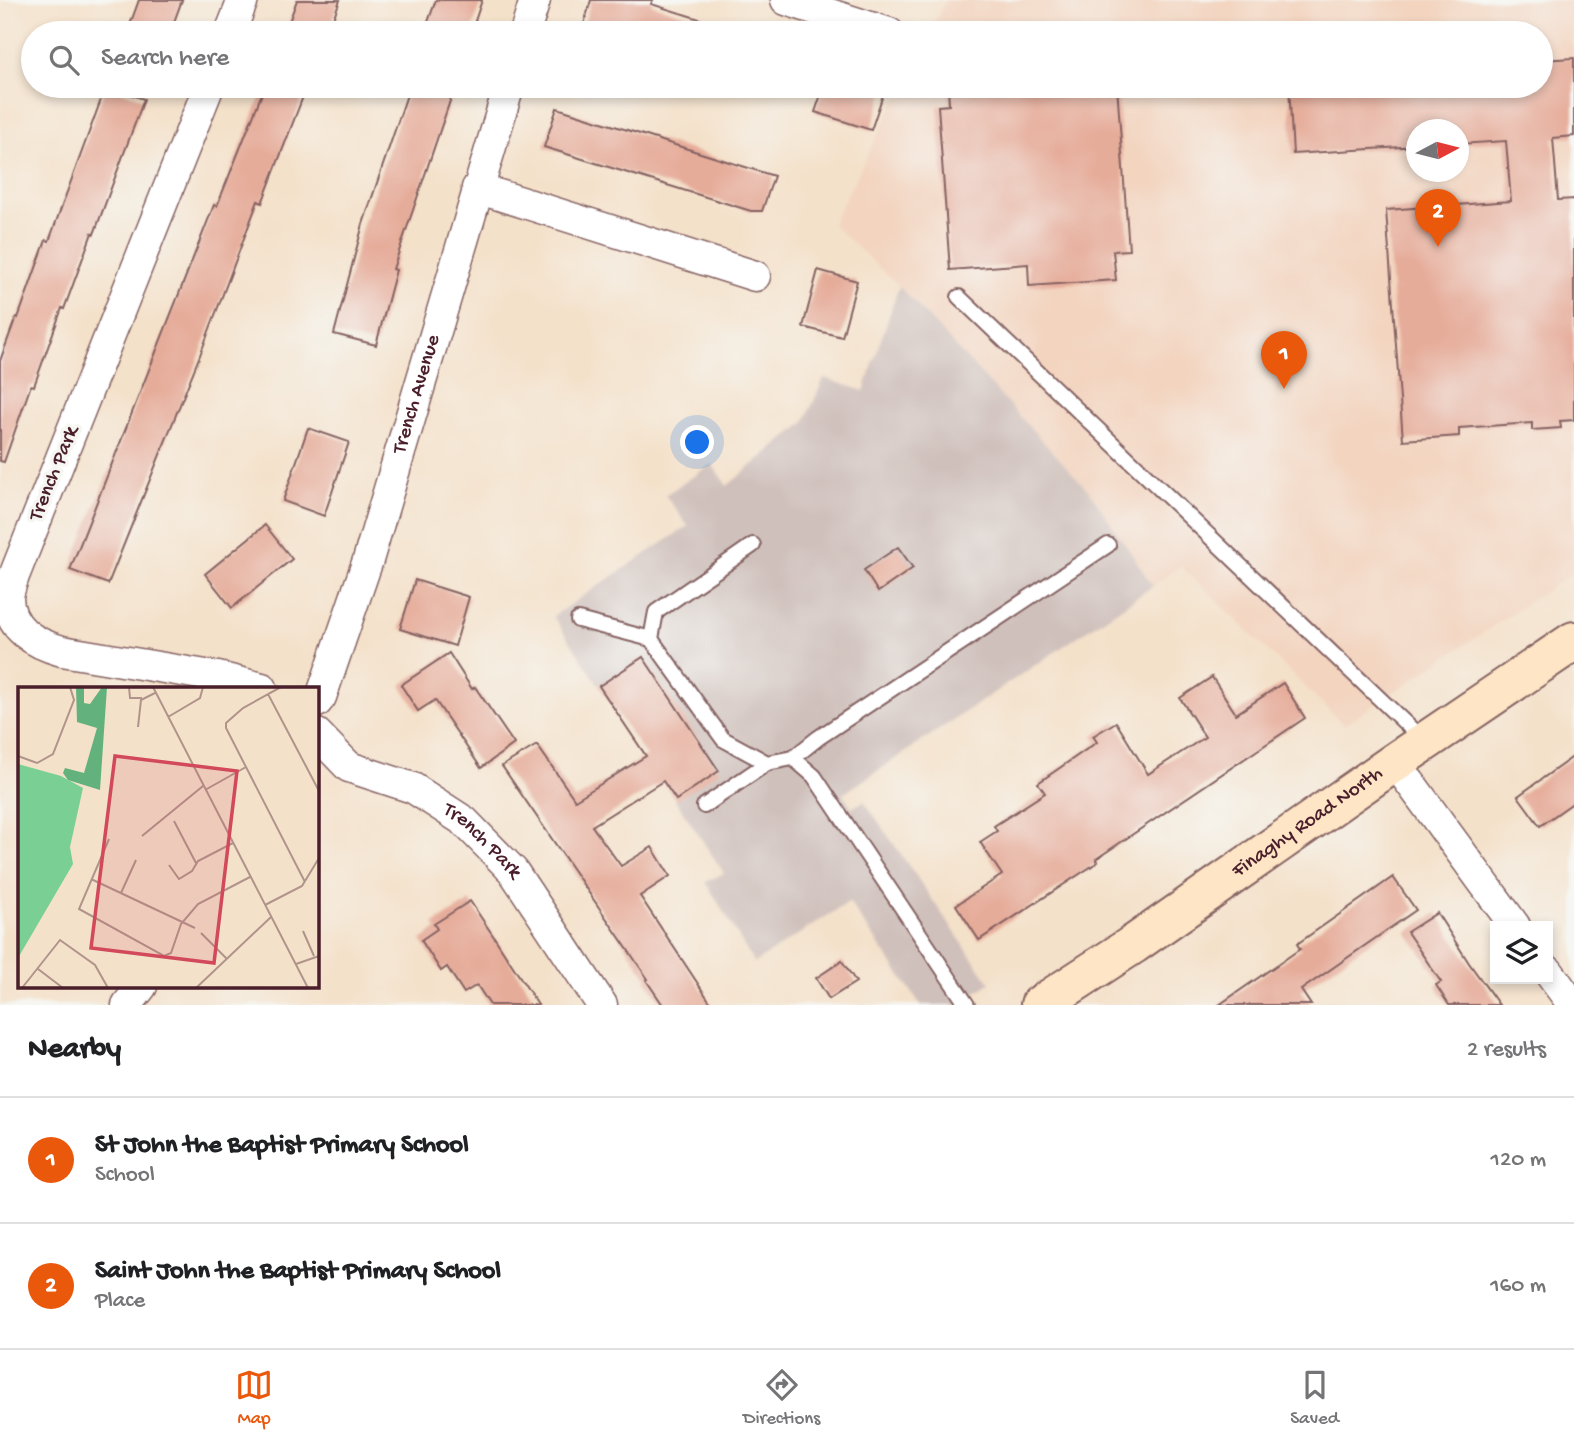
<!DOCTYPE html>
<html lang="en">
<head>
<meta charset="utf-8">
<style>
  :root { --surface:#fff; --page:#f6f6f6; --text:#202124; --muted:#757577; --line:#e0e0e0; --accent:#ea580c }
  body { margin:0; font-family:"Gochi Hand",sans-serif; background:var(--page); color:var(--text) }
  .controls { position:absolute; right:21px; bottom:21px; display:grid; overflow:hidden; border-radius:0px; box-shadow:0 4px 10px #0003 }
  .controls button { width:63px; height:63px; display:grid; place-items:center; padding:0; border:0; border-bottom:2px solid var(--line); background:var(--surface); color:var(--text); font:35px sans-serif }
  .compass { position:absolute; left:1406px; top:119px; width:63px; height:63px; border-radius:50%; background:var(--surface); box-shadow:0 4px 10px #0003; rotate:83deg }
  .you { position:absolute; left:698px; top:443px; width:24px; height:24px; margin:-18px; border:5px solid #fff; border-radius:50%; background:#1a73e8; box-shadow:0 0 0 10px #1a73e833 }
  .badge { display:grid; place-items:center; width:46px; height:46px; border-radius:50%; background:var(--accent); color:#fff; font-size:23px; font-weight:700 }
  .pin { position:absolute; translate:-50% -58px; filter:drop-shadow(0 2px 4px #0008) }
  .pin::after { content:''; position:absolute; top:37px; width:24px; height:21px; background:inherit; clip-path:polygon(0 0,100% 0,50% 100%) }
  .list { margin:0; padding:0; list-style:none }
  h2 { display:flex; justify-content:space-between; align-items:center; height:91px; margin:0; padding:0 28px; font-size:30px }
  h2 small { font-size:23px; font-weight:400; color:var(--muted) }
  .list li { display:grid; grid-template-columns:46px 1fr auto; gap:21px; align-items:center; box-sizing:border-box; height:126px; padding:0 28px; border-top:2px solid var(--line) }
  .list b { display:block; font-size:26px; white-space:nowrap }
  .list p { margin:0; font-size:23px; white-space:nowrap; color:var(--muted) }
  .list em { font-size:23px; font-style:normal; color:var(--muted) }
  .icon { flex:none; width:38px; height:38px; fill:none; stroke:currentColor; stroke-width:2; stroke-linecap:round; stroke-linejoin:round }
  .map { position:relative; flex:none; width:1574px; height:1005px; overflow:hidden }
  .search { position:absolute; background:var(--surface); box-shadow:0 4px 10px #0003; left:21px; right:21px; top:21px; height:77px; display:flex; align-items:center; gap:18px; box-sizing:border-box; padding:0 24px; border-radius:38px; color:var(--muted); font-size:26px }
  .sheet { height:343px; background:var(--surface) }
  nav { display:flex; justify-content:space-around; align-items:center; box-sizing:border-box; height:98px; border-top:2px solid var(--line); background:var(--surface); font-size:19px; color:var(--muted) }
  nav a { display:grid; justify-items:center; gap:4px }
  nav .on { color:var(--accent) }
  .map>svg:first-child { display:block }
</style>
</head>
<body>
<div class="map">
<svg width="1574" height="1005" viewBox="0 0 1574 1005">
  <rect width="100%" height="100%" fill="#f6f6f2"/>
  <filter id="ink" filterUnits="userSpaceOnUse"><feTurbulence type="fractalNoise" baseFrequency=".0143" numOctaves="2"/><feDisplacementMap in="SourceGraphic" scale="14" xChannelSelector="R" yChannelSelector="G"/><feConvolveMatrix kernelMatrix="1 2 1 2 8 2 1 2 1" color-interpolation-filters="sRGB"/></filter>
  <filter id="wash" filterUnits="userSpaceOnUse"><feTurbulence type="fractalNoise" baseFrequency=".00686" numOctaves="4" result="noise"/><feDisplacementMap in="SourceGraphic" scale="28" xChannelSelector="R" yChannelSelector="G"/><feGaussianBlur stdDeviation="1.57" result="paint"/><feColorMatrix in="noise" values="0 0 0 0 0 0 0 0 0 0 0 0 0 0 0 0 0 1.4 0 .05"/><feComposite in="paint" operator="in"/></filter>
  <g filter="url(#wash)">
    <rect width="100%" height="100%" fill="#f4e1ca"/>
    <path fill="#f3d4bf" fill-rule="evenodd" d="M946,0H1574V572L1344,725L1181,566L1153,586L1090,492L899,286L832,224L903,86H1541V33H929ZM1416,130H1458V172H1416Z"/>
    <path fill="#cfc0bb" d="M899,286L1090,492L1153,586L843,794L852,808L864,801L990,983L956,1005H921L849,902L754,963L706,882L724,873L553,616L688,526L665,495L712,464L727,486L804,423L824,378L864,391Z"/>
    <g id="blocks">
      <g fill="#e6ac9a">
        <path d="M139,0H182L170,33H127Z"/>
        <path d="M297,0H340L328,33H285Z"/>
        <path d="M436,0H482L471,33H424Z"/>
        <path d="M591,0H653L651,4L725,27L724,33H614L584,24Z"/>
        <path d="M1574,58V136L1553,138L1558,200L1574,199V420L1560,421L1561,428L1532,430V423L1459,428V436L1403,440L1386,210L1511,201L1506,141L1459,144V130H1417V146L1293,154L1289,86H1541V60Z"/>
        <path d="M106,86L144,99L94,234L92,233L64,309L62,308L34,386L31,385L4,462L0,461V361L16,317L18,318L46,240L49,241Z"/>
        <path d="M265,86H307L262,203L258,201L200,355L108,584L70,570L214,205L217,206Z"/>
        <path d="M410,86H455L393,269L396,270L376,345L334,334L363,224Z"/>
        <path d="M824,86H865L884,92L871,130L815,112Z"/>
        <path d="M948,86H1117L1129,250L1113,251L1116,280L1029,286L1028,264L950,270L938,106L949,105Z"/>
        <path d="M557,108L774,176L762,211H751L544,147Z"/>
        <path d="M818,270L857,281L842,337L803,327Z"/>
        <path d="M308,428L349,442L324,516L283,501Z"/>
        <path d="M265,525L292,559L232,608L205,574Z"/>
        <path d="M898,547L913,568L878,592L864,570Z"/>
        <path d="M415,580L469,597L455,646L400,629Z"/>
        <path d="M449,653L472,689L475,687L514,744L481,768L435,700L418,711L401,685Z"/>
        <path d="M643,657L719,771L676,800L663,781L592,826L621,866L652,847L670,876L640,896L712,1005H663L646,980L648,979L502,766L537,745L575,800L646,756L599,686Z"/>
        <path d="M1212,677L1236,714L1283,683L1305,718L1096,859L1098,862L979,940L956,905L1002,875L980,842L997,831L994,826L1045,793L1038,783L1097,742L1093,736L1116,722L1148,774L1205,737L1180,698Z"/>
        <path d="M1574,756V802L1540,826L1518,796Z"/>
        <path d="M1393,877L1416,910L1301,990L1311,1005H1219L1300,949L1297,944Z"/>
        <path d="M470,901L494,937L538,1005H490L477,985L464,993L447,967L441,971L421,940L437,929L434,924Z"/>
        <path d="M1437,913L1469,963L1499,1005H1449L1436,985L1441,982L1407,932Z"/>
        <path d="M842,961L856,982L829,999L816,978Z"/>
      </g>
    </g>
  </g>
  <g filter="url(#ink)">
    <use href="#blocks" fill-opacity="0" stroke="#866363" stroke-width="2"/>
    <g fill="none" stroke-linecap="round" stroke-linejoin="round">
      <defs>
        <g id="lane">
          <path d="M959,297L1424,741"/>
          <path d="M753,545L656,612L651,639L723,739L767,763L793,758L814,776L967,1005"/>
          <path d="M578,620L651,639"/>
          <path d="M793,758L818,738L1108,545"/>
          <path d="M704,806L767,763"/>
        </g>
        <g id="street">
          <path d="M786,0L889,33"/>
          <path d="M230,33L243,0"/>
          <path d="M525,33L535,0"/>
          <path d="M209,86L14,576C12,582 9,590 8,597C8,629 36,644 62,651L218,677L262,688"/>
          <path d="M477,188L755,276"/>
          <path id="s1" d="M317,702L321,697L368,560L509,86"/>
          <path id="s2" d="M317,734L349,767L413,788L464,821L513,871L602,1005"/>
          <path d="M1395,762L1515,926"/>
          <path d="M1548,971L1573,1005"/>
          <path d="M127,1005L142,986"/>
        </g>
        <g id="secondary">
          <path id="s3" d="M1040,1005L1134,944L1395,762L1574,641"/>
        </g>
      </defs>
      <use href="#lane" stroke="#866363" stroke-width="18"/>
      <use href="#street" stroke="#866363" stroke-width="33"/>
      <use href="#secondary" stroke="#866363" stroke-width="42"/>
      <use href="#lane" stroke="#fff" stroke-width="14"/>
      <use href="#street" stroke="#fff" stroke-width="30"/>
      <use href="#secondary" stroke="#fde5c5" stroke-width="38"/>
    </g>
  </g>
  <g text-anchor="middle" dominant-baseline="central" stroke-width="7" stroke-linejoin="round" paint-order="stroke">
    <g font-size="21" fill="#4a1f2b" stroke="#f6f6f2">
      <text stroke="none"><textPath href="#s1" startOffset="324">Trench Avenue</textPath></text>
      <text transform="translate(55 474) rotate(-68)">Trench Park</text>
      <text stroke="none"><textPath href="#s3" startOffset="324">Finaghy Road North</textPath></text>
      <text stroke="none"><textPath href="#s2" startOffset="201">Trench Park</textPath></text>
    </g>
  </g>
  <g transform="translate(18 687)">
    <rect width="301" height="301" fill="#f4e1ca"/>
    <path d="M0,77L43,89L65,101L52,160L55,177L0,271Z" fill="#7ad094"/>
    <path d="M58,0H66V16L72,17L84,0H89L82,103L50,93L45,86L47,81L66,86L79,41L59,35Z" fill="#63b27e"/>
    <path fill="none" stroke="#b0938a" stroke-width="2" d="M111,0L112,11H124M135,0L290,301M263,0L225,21L208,36V41L287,195M250,7L301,104M150,30L182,11L185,0M120,40L123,13L137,6M0,69L19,76L35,67L56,13L52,0M187,103L228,80M156,134L178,176M124,149L185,99M91,152L61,222L146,269L153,266L163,237L180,217L232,190M151,178L161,192L174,184L180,174L215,156M73,192L177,241M103,206L118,173M247,218L284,199L301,171M285,244L296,269M183,246L209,272M278,277L301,269M20,282L45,301M4,301L42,253L77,278L90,301M178,301L253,230"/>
    <path fill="#d1495b" fill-opacity="0.15" stroke="#d1495b" stroke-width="3.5" d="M97,69L219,84L196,276L73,261Z"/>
    <rect width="301" height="301" fill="none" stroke="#4a1f2b" stroke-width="3.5"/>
  </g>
</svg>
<div class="controls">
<button><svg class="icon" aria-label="layers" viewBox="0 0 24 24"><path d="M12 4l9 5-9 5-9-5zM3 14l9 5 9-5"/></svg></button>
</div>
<svg class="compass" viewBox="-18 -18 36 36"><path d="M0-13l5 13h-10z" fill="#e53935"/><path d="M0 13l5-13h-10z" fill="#757577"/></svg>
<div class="you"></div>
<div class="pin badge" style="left:1284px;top:389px">1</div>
<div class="pin badge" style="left:1438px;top:247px">2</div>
<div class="search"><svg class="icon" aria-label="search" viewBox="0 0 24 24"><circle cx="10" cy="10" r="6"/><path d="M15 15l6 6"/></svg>Search here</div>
</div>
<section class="sheet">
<h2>Nearby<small>2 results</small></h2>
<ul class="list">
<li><span class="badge">1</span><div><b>St John the Baptist Primary School</b><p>School</p></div><em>120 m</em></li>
<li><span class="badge">2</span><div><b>Saint John the Baptist Primary School</b><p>Place</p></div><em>160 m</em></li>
</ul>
</section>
<nav>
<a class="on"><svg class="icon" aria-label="map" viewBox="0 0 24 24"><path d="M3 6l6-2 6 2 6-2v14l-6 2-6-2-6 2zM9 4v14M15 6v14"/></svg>Map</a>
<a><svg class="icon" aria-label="directions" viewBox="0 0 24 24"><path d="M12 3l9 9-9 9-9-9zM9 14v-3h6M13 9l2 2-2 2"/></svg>Directions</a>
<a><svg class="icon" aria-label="saved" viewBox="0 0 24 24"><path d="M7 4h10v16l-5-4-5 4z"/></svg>Saved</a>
</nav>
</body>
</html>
